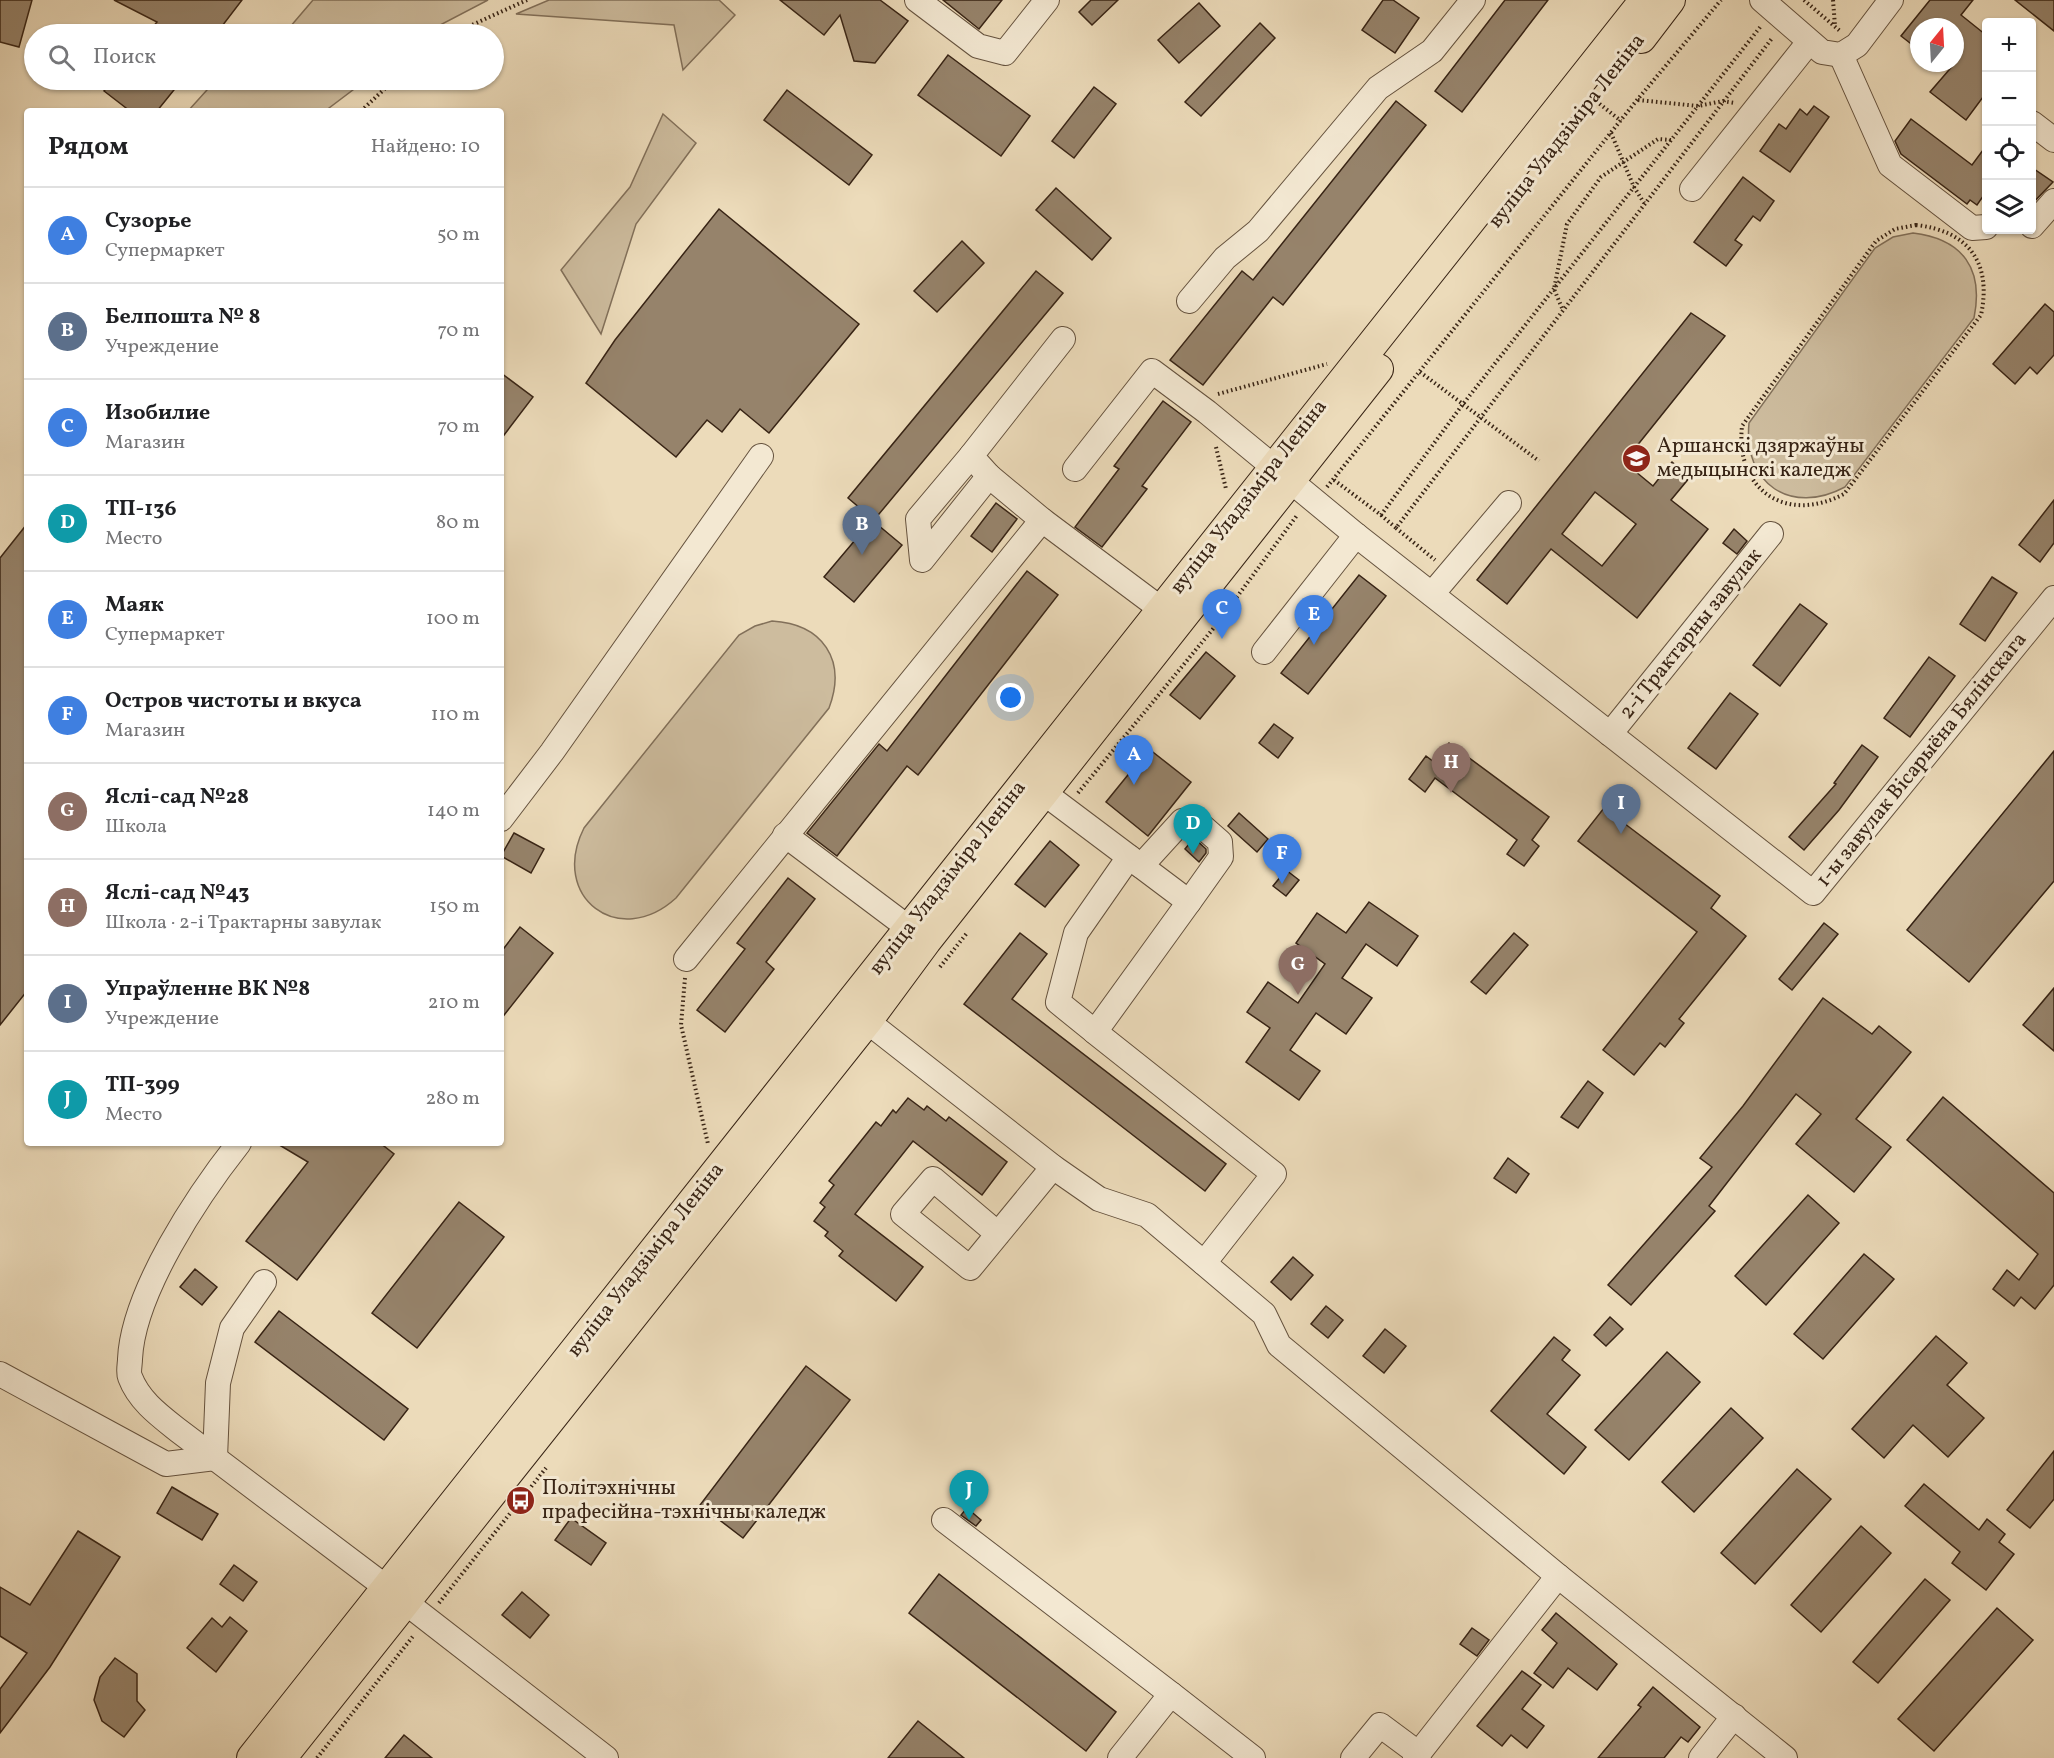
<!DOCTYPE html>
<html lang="ru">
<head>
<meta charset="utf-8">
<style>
  :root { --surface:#fff; --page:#f6f6f6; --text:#202124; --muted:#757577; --line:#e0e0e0; --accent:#d93025 }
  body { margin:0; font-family:Vollkorn,serif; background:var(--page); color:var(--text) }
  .controls { position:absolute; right:18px; top:18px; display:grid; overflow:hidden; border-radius:6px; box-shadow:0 2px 4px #0004 }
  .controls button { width:54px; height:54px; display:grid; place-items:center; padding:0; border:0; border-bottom:2px solid var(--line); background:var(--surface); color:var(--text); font:30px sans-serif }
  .compass { position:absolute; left:1910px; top:18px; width:54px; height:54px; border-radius:50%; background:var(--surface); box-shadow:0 2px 4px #0004; rotate:18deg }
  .you { position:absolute; left:1011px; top:698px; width:21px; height:21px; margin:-15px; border:4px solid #fff; border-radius:50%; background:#1a73e8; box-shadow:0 0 0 9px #1a73e833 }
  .badge { display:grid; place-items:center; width:39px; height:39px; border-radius:50%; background:var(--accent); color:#fff; font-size:20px; font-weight:700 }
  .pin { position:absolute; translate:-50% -50px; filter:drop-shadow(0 2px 3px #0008) }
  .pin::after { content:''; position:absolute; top:32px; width:21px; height:18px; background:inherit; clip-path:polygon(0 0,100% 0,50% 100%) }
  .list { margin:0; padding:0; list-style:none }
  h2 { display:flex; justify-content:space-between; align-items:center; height:78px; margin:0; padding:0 24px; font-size:26px }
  h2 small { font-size:20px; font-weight:400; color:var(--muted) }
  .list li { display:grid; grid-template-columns:39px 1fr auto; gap:18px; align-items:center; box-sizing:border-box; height:96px; padding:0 24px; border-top:2px solid var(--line) }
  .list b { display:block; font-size:22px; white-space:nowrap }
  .list p { margin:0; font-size:20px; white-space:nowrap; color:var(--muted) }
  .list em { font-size:20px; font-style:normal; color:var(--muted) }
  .icon { flex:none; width:33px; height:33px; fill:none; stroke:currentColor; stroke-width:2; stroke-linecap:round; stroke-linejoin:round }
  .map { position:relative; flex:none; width:2054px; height:1758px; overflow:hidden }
  .search { position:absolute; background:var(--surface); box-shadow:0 2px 4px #0004; left:24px; top:24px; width:480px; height:66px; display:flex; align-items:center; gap:15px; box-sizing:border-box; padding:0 21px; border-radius:33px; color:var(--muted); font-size:22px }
  .panel { position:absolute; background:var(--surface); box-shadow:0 2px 4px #0004; left:24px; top:108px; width:480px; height:1038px; border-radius:6px }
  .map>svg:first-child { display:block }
</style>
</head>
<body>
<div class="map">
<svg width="2054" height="1758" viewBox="0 0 2054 1758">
  <rect width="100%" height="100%" fill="#ecdbba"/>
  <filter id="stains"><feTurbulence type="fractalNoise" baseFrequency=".00333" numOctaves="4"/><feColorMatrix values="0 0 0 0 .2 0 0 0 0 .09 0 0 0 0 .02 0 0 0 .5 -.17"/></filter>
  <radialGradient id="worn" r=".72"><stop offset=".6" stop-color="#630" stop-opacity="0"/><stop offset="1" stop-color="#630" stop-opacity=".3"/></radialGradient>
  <g fill="#cdbc9e" stroke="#82705a" stroke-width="1.5">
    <path d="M313,0H488L423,34H284Z"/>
    <path d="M549,0H719L735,15L683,70L674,25L516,14Z"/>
    <path d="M216,80H366L325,111H188Z"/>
    <path d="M663,114L696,143L636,224L601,334L561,270L630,187Z"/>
    <path d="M1913,233C1963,239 1984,269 1974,318L1845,487C1791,516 1743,484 1749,423L1875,248L1893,237Z"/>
    <path d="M772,621C823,624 847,660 829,708L676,898C619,950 549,897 584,828L739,635L755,626Z"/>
  </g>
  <g fill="#96836b" stroke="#382415" stroke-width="1.5" fill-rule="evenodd">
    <path d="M0,0H32L19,47L0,42Z"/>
    <path d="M114,0H242L216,34H147L157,22Z"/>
    <path d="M780,0H880L908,21L875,63L854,61L840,15L824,35Z"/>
    <path d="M943,0H1002L979,29Z"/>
    <path d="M1091,0H1118L1092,25L1079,12Z"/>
    <path d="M1383,0H1393L1419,18L1395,53L1362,30Z"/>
    <path d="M1505,0H1548L1462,112L1435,91Z"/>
    <path d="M1930,0H1973L1961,15L1986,35V93L1966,120L1930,92L1955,63V27H1919V50L1901,36Z"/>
    <path d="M2015,0H2054V31Z"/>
    <path d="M1199,3L1220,26L1179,63L1158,40Z"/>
    <path d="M1260,23L1275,38L1201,116L1185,102Z"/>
    <path d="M948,55L1030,116L1001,156L918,95Z"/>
    <path d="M113,80H182L157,111H130L104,91Z"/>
    <path d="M1094,87L1116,104L1074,158L1052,141Z"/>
    <path d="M787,90L872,155L849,185L764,120Z"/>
    <path d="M1396,101L1426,125L1283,305L1273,297L1203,385L1170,360L1242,271L1253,280Z"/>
    <path d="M1814,106L1829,117L1790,172L1760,151L1779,124L1786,129L1800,109L1807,115Z"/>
    <path d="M1911,119L1972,165L1986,146V192L1977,205L1970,200L1967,204L1901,154L1895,141Z"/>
    <path d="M2031,167L2053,182L2031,205Z"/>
    <path d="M1743,177L1774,201L1760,221L1753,216L1735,240L1742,245L1726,266L1694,242Z"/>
    <path d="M1056,188L1111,238L1092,260L1036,210Z"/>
    <path d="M719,209L859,324L769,433L740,409L722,432L707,420L676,457L586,383L615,340Z"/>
    <path d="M962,241L984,263L937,312L914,291Z"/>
    <path d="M1036,271L1063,293L874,520L848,498Z"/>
    <path d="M2045,304L2054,312V355L2037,374L2030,367L2015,384L1993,364Z"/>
    <path d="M1691,313L1725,336L1624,462L1653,486L1672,462L1690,477L1671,500L1708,529L1637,618L1551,549L1507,604L1477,580ZM1595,492L1636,524L1602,566L1562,534Z"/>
    <path d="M501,373L533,397L501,439Z"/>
    <path d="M1163,401L1191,422L1142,486L1147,489L1102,547L1075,527L1119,469L1114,466Z"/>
    <path d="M2054,500V543L2040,562L2019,545Z"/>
    <path d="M996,503L1017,519L992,552L971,536Z"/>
    <path d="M872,520L902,545L854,602L824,577Z"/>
    <path d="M27,524V991L0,1025V558Z"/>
    <path d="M1734,529L1747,541L1737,554L1723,543Z"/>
    <path d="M1027,571L1058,595L918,775L907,766L837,856L807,833L879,744L887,751Z"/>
    <path d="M1359,575L1386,596L1308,694L1281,673Z"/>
    <path d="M1992,577L2017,593L1985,641L1960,624Z"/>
    <path d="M1800,604L1827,624L1780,686L1753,665Z"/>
    <path d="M1206,652L1235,676L1200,719L1170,695Z"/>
    <path d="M1929,657L1955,676L1910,737L1884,718Z"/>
    <path d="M1730,693L1758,714L1716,769L1688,748Z"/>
    <path d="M1274,724L1293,738L1278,758L1259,743Z"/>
    <path d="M1449,743L1549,817L1532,840L1539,846L1524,866L1507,854L1517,840L1435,778L1425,792L1409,779L1426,756L1434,762Z"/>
    <path d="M1862,745L1878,757L1839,810L1804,850L1789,837L1836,784L1834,783Z"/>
    <path d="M1149,749L1191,782L1148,836L1106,802Z"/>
    <path d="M2054,751V881L1969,982L1907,930Z"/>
    <path d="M1604,808L1720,896L1711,908L1746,936L1679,1019L1684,1023L1665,1047L1660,1043L1634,1075L1603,1050L1697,932L1578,841Z"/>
    <path d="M1239,813L1268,839L1257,852L1228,826Z"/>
    <path d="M514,833L544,849L531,873L501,856Z"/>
    <path d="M1194,838L1206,849V853L1199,862L1185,849Z"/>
    <path d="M1050,841L1079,865L1045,907L1015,884Z"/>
    <path d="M1286,870L1299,880L1286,896L1273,886Z"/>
    <path d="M788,878L815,899L766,962L774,969L725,1032L697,1010L745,949L737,943Z"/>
    <path d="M1369,902L1418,936L1397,966L1366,944L1342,978L1372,998L1346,1034L1316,1013L1290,1050L1320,1071L1299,1100L1246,1062L1270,1028L1247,1012L1268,982L1298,1003L1325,964L1296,943L1317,913L1346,933Z"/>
    <path d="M1824,923L1838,934L1792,990L1779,979Z"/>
    <path d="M520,927L553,953L501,1019V952Z"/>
    <path d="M1020,933L1047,954L1012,999L1226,1164L1205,1191L964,1004Z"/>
    <path d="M1514,933L1528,945L1486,994L1471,982Z"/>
    <path d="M2054,988V1051L2023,1025Z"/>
    <path d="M1823,998L1872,1034L1879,1026L1911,1052L1856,1119L1891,1147L1854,1192L1796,1144L1821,1114L1796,1094L1709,1206L1715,1211L1631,1305L1608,1285L1712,1167L1700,1158L1743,1106Z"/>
    <path d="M1588,1081L1603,1093L1578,1128L1561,1117Z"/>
    <path d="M1943,1097L2054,1193V1285L2035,1309L2021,1297L2014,1306L1993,1289L2007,1270L2019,1280L2038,1254L1907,1140Z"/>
    <path d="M908,1098L924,1110L927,1106L946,1121L949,1117L1007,1162L982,1195L913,1141L855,1214L923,1267L896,1301L839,1256L843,1251L825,1236L828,1232L814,1221L825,1207L820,1203L834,1185L829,1181L876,1122L881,1126L893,1110L896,1113Z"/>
    <path d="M276,1143H380L394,1154L297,1280L246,1241L308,1162Z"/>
    <path d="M1508,1158L1529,1174L1516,1193L1494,1178Z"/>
    <path d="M1808,1195L1839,1223L1766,1305L1735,1276Z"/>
    <path d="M459,1202L504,1237L417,1348L372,1313Z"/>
    <path d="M1864,1254L1894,1279L1823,1359L1794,1334Z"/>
    <path d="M1293,1257L1313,1275L1291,1300L1271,1282Z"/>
    <path d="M195,1269L217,1287L202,1305L180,1287Z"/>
    <path d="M1326,1306L1343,1320L1328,1338L1311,1324Z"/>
    <path d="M279,1311L408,1409L384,1440L255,1342Z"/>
    <path d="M1610,1317L1623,1329L1606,1346L1594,1335Z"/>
    <path d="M1385,1329L1406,1346L1384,1373L1363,1356Z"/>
    <path d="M1936,1336L1967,1363L1947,1385L1984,1418L1948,1457L1913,1425L1884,1458L1852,1429Z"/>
    <path d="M1554,1337L1570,1350L1562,1360L1580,1375L1547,1414L1586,1447L1564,1474L1491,1411Z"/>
    <path d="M1667,1352L1700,1382L1629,1460L1595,1430Z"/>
    <path d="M806,1366L850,1400L743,1538L700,1505Z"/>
    <path d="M1731,1408L1763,1438L1694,1512L1662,1482Z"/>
    <path d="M2054,1451V1499L2030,1528L2007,1510Z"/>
    <path d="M1797,1469L1831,1499L1755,1584L1721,1553Z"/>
    <path d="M1924,1484L1979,1530L1987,1519L2005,1534L1999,1542L2014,1554L1986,1590L1952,1563L1960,1552L1905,1506Z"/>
    <path d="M172,1487L218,1514L202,1540L157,1513Z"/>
    <path d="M967,1508L981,1520L976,1526L961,1515Z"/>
    <path d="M571,1518L606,1543L591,1565L555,1540Z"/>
    <path d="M1861,1526L1891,1553L1821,1632L1791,1605Z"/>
    <path d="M78,1531L120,1557L50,1667L0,1733V1689L27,1653L0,1636V1587L30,1605Z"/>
    <path d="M234,1565L257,1582L243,1601L220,1584Z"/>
    <path d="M939,1574L1116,1712L1086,1751L909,1613Z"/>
    <path d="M1925,1579L1950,1600L1878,1683L1853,1662Z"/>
    <path d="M522,1592L549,1615L530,1638L502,1615Z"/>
    <path d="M1997,1608L2033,1640L1934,1751L1898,1719Z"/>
    <path d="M1556,1613L1617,1664L1597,1690L1568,1668L1553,1688L1534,1673L1557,1643L1542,1630Z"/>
    <path d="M230,1617L247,1631L216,1672L187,1648L212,1618L222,1627Z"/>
    <path d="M1472,1628L1489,1640L1477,1656L1460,1644Z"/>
    <path d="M115,1658L137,1674V1701L145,1710L124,1737L102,1721L94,1700L100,1677Z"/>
    <path d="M1522,1671L1541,1685L1522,1709L1544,1726L1527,1748L1511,1735L1502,1746L1477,1726Z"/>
    <path d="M1653,1687L1700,1727L1688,1742L1681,1737L1664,1758H1598L1641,1707L1638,1705Z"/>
    <path d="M918,1721L964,1758H888Z"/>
    <path d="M404,1735L432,1758H385Z"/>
  </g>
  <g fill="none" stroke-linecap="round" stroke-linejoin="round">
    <defs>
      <g id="minor">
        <path d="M917,0L978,46L1005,53L1047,0"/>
        <path d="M1762,0L1822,52L1841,55L1857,45L1891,0"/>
        <path d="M1841,55L1890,165L1972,228L1986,227"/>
        <path d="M2032,123L2054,140"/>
        <path d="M1692,189L1809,42"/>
        <path d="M2032,226L2054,201"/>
        <path d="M1189,301L1225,258L1258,231L1378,88L1432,51L1473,0"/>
        <path d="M971,456L918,519L922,560L989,476"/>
        <path d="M1075,469L1152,371L1207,412L1356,535L1813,893L2054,598"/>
        <path d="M1042,520L989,476L971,456L1063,339"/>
        <path d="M1432,594L1509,503"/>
        <path d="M1264,652L1356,535"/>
        <path d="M1610,734L1771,534"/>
        <path d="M1044,793L1189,902L1095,1032L1274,1174L1204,1263"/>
        <path d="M501,819L552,752L761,456"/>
        <path d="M785,835L922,938"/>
        <path d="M1141,866L1182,821H1196L1220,842L1221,857L1189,902"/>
        <path d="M686,959L1042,520L1161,609"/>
        <path d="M854,1011L1053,1167L1099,1199L1147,1215L1264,1314L1279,1345L1558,1576L1785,1758"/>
        <path d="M1095,1032L1058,1002L1076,933L1129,857"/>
        <path d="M239,1143C198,1195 133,1292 130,1359C130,1364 128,1372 130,1377C139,1401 160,1416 179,1431L387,1588L606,1758"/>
        <path d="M998,1234L933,1179L903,1214L970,1268L1053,1167"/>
        <path d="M0,1374L166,1464L215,1458"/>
        <path d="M215,1458L218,1383L232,1328L264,1282"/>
        <path d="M944,1520L1171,1694"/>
        <path d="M1120,1758L1171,1694L1253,1758"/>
        <path d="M1353,1758L1380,1725L1419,1754"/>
        <path d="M1415,1758L1558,1576"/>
        <path d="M1701,1758L1734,1716"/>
      </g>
      <g id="major">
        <path d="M1641,38L1670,0"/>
        <path d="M252,1758L1645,0"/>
        <path d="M281,1758L867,1021L926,941L1378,369"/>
      </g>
    </defs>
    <use href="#minor" stroke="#65523e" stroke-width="26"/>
    <use href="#major" stroke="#382415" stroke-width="32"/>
    <g stroke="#382415" stroke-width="4" stroke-dasharray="1.5 3" stroke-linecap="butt">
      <path d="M1804,0L1840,31"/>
      <path d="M1833,0L1835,26"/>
      <path d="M452,34L527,0"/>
      <path d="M1638,100L1698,106L1723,101L1735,103"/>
      <path d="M1596,101L1621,121"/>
      <path d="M361,111L394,80"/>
      <path d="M1611,133L1634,187L1644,203"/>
      <path d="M1916,225C1969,231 1992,263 1981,315L1844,494C1787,524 1735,491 1742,426L1876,241L1895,229Z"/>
      <path d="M1562,308L1554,289L1567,224L1601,177L1658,139L1671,140"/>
      <path d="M1420,372L1539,461"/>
      <path d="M1218,394L1327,364"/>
      <path d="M1216,447L1226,489"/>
      <path d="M1334,480L1381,515L1463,404L1761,26"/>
      <path d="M1327,487L1637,100L1721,0"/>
      <path d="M1381,515L1396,528L1773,37"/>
      <path d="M1396,528L1435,560"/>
      <path d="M1078,793L1217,624L1298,514"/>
      <path d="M940,967L967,933"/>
      <path d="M685,978L681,1025L708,1144"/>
      <path d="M439,1603L546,1468"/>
      <path d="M317,1758L414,1635"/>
    </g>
    <use href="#minor" stroke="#f3e8d2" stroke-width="24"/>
    <use href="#major" stroke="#ecdbba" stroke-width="30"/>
  </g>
  <defs>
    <symbol id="university-disc" viewBox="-11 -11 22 22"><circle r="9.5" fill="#8f2418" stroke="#f3e8d2"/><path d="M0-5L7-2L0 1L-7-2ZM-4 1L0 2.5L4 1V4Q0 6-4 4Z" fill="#fff"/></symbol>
    <symbol id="bus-disc" viewBox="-11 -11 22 22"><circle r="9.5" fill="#8f2418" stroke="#f3e8d2"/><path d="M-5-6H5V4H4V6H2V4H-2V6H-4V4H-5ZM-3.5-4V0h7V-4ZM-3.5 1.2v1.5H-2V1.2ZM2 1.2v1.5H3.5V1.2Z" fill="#fff"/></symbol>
  </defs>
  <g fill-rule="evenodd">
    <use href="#university-disc" x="1620" y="442" width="33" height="33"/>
    <use href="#bus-disc" x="504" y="1484" width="33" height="33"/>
  </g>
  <g text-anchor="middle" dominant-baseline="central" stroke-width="6" stroke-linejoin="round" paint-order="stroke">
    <g font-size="21" fill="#382415" stroke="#f3e8d2">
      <text transform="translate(1567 131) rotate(-52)">вуліца Уладзіміра Леніна</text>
      <text transform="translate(1249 497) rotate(-52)">вуліца Уладзіміра Леніна</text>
      <text transform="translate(1691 634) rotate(-51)">2-і Трактарны завулак</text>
      <text transform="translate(1922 760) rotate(-51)">1-ы завулак Вісарыёна Бялінскага</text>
      <text transform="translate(948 878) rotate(-52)">вуліца Уладзіміра Леніна</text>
      <text transform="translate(646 1260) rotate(-52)">вуліца Уладзіміра Леніна</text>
    </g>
    <g font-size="21" fill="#382415" stroke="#f3e8d2" text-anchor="start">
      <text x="1657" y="446">Аршанскі дзяржаўны<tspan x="1657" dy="24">медыцынскі каледж</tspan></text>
      <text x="542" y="1488">Політэхнічны<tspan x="542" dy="24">прафесійна-тэхнічны каледж</tspan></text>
    </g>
  </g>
  <rect width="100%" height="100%" filter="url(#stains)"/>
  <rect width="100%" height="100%" fill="url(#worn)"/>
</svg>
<div class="controls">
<button>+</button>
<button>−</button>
<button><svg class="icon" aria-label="locate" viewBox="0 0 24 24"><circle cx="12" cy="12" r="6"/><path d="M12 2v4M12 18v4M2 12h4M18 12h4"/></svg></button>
<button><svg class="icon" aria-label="layers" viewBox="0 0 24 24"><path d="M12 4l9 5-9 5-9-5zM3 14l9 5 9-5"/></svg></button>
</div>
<svg class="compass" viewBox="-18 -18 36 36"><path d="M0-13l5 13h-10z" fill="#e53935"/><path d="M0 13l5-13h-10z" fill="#757577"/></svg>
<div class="you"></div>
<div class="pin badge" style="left:1134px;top:785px;background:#3f7fe0">A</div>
<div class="pin badge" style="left:862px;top:555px;background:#5c6f8a">B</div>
<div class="pin badge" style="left:1222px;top:639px;background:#3f7fe0">C</div>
<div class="pin badge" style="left:1193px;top:854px;background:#0f9aa8">D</div>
<div class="pin badge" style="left:1314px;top:645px;background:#3f7fe0">E</div>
<div class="pin badge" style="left:1282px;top:884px;background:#3f7fe0">F</div>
<div class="pin badge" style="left:1298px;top:995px;background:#8d6e63">G</div>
<div class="pin badge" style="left:1451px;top:793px;background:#8d6e63">H</div>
<div class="pin badge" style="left:1621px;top:834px;background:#5c6f8a">I</div>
<div class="pin badge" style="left:969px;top:1520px;background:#0f9aa8">J</div>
<div class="search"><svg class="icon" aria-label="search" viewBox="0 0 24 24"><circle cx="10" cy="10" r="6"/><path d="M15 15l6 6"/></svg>Поиск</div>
<section class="panel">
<h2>Рядом<small>Найдено: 10</small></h2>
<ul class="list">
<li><span class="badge" style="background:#3f7fe0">A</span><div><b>Сузорье</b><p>Супермаркет</p></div><em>50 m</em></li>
<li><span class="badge" style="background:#5c6f8a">B</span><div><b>Белпошта № 8</b><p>Учреждение</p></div><em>70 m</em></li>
<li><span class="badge" style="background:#3f7fe0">C</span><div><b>Изобилие</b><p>Магазин</p></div><em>70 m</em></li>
<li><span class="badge" style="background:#0f9aa8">D</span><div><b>ТП-136</b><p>Место</p></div><em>80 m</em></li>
<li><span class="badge" style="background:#3f7fe0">E</span><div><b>Маяк</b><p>Супермаркет</p></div><em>100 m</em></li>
<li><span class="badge" style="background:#3f7fe0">F</span><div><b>Остров чистоты и вкуса</b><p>Магазин</p></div><em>110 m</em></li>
<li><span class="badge" style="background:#8d6e63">G</span><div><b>Яслі-сад №28</b><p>Школа</p></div><em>140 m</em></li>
<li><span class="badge" style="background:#8d6e63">H</span><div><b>Яслі-сад №43</b><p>Школа · 2-і Трактарны завулак</p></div><em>150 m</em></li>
<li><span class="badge" style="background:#5c6f8a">I</span><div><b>Упраўленне ВК №8</b><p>Учреждение</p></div><em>210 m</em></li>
<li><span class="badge" style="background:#0f9aa8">J</span><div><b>ТП-399</b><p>Место</p></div><em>280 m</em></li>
</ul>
</section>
</div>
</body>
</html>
